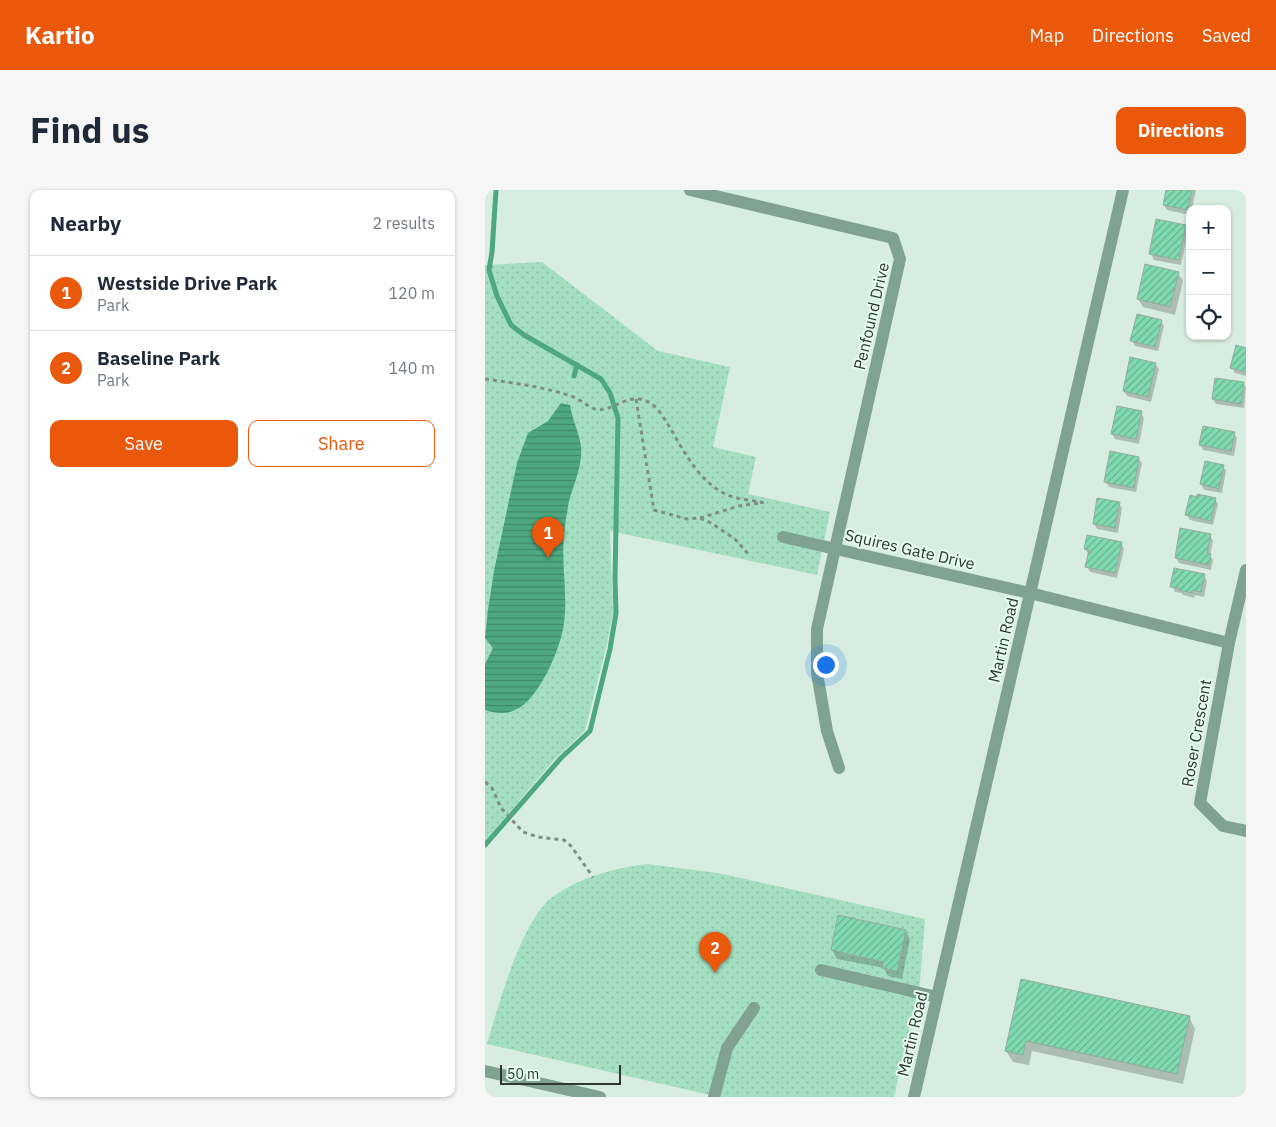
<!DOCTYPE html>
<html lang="en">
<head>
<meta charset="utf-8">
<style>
  :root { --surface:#fff; --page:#f6f6f7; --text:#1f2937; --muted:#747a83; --line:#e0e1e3; --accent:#ea580c }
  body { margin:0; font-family:"IBM Plex Sans",sans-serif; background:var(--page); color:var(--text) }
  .controls { position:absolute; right:15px; top:15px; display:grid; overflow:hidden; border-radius:10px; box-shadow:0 1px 4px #0004 }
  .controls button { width:45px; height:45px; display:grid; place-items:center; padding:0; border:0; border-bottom:1px solid var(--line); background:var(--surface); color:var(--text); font:25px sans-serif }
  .scale { position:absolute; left:15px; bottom:12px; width:121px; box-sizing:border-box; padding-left:5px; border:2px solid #2f3733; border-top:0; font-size:14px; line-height:18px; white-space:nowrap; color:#2f3733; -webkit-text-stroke:4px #e5fbef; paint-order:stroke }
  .you { position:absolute; left:340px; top:474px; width:18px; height:18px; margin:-12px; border:4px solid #fff; border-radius:50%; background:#1a73e8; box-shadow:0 0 0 8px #1a73e833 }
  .badge { display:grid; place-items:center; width:32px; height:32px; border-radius:50%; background:var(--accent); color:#fff; font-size:16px; font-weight:700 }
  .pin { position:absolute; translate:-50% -41px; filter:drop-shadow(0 1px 2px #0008) }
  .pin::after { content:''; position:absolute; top:26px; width:18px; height:15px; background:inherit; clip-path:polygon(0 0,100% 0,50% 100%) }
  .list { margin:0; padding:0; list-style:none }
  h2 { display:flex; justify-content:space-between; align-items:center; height:65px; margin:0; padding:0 20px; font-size:21px }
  h2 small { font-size:16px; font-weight:400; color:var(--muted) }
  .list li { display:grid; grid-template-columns:32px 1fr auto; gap:15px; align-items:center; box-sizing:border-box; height:75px; padding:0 20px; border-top:1px solid var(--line) }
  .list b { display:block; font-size:19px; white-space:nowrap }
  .list p { margin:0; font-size:16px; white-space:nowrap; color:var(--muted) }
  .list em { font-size:16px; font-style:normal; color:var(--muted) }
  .actions { display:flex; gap:10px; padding:15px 20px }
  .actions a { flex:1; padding:11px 0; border:1px solid var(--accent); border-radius:10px; text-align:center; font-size:18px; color:var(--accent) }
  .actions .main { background:var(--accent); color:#fff }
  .icon { flex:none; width:28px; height:28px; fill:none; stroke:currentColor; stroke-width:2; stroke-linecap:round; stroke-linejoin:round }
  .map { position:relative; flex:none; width:761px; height:907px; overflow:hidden; border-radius:10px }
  header { display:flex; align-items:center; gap:30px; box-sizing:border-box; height:70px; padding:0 25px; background:var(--accent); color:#fff }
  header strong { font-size:24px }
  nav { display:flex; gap:28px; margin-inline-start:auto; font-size:18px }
  .intro { display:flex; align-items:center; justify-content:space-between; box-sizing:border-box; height:120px; padding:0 30px }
  h1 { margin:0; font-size:35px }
  .button { padding:12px 22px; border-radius:10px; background:var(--accent); color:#fff; font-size:18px; font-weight:700 }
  main { display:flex; gap:30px; padding:0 30px }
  aside { flex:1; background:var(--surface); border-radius:10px; box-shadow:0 1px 4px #0004 }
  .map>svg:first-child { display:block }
</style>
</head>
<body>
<header>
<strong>Kartio</strong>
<nav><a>Map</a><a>Directions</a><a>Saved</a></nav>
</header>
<div class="intro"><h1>Find us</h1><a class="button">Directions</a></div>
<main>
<aside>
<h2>Nearby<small>2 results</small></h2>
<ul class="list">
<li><span class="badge">1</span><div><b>Westside Drive Park</b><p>Park</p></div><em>120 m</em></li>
<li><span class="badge">2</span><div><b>Baseline Park</b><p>Park</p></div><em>140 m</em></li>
</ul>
<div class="actions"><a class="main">Save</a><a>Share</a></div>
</aside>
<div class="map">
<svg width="761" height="907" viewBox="0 0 761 907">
  <defs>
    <pattern id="park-dots" width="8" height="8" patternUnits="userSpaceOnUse" patternTransform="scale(1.25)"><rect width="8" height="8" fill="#a5dfc1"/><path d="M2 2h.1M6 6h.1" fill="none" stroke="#8ec0a6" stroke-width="1.8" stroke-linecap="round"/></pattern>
    <pattern id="water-rules" width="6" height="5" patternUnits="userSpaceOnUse" patternTransform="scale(1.25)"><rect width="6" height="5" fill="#4da87f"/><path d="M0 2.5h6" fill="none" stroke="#408a69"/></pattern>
    <pattern id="building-hatch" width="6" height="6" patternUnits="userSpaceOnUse" patternTransform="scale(1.25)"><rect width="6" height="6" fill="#80daaf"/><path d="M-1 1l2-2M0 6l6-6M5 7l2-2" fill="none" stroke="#69b28f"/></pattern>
  </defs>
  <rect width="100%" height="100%" fill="#d8ede1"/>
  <g fill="url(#park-dots)">
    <path d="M57,72L173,161L245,177L228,257L271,267L263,304L345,322L332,385L125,341L128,423L122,454L100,541L70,569L0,651V75Z"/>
    <path d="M162,674L233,683L440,729L435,792L409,907H234L2,854C13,817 37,727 69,706C96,687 130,678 162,674Z"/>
  </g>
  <path fill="url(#water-rules)" d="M76,213L85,215C87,228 94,243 96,256C98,274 89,294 84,311C82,322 80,334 79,345C76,375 83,404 79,433C76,458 54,510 30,520C20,525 10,523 0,520V474L8,458L0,448L3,420L9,381L32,273L43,243L63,231Z"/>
  <g fill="#0003">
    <path d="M682,0H711L707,19H705V25L682,20L679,15Z"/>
    <path d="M700,37L703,42L696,75L669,70L666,64Z"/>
    <path d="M693,83L698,91L690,125L658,117L653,109Z"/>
    <path d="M676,131L679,136L673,161L650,156L647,150Z"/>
    <path d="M761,159V186L750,183L747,178Z"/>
    <path d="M670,174L674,179L666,212L642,206L639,201Z"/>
    <path d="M759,194L761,198L759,218L731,214L728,209Z"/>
    <path d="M656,223L659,228L654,254L630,249L627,244Z"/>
    <path d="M749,243L752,248L749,266L718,260L715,255Z"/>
    <path d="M653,268L657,273L651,302L624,297L621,292Z"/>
    <path d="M738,276L741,281L737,303L719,300L716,294Z"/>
    <path d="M713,308L730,309L733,314L728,335L705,330L702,325Z"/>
    <path d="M634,313L637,318L633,343L612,339L609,333Z"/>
    <path d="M725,345L728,351L725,366L728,370L726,380L694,373L691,368Z"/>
    <path d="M636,353L639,359L632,388L605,382L602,377L604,365L600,359Z"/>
    <path d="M719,385L722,391L719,407L710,405L709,408L698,405L697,403L690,402L687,396Z"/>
    <path d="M354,727L420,741L425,749L417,789L403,786L399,778L352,769L347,760Z"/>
    <path d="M537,790L704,827L710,839L698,894L547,861L544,875L528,872L521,861Z"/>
  </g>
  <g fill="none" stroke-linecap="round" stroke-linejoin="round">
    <g stroke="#4da87f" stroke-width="5">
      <path d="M89,186L92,175"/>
      <path d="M0,655L76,568L105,541L125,459L131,423L130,389L133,228L125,203L116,189L39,145L26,135L12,106L4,80L7,62L11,0"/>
    </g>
  </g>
  <g fill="url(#building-hatch)" stroke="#96aa9f">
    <path d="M681,0H707L703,20L678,15Z"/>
    <path d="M671,29L701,35L694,70L664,64Z"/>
    <path d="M660,74L694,82L685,117L652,109Z"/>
    <path d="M652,124L677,130L670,157L645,151Z"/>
    <path d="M751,155L761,158V182L745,178Z"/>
    <path d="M645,167L671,173L663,207L638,201Z"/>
    <path d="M730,188L759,192L756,214L727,209Z"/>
    <path d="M632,216L657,221L651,249L626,244Z"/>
    <path d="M718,236L750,242L746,261L714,255Z"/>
    <path d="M625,261L654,267L649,298L619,292Z"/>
    <path d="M720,271L739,275L734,299L715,294Z"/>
    <path d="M712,304L731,308L726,331L700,325L705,305L712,307Z"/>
    <path d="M612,308L635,312L630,338L608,334Z"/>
    <path d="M695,338L726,344L722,363L726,364L724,375L690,368Z"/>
    <path d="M602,345L637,352L630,383L600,377L604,360L599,359Z"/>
    <path d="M689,378L720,384L716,402L707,400V403L694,400V398L685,397Z"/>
    <path d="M353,725L421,740L412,781L397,778L398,772L346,760Z"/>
    <path d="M536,789L705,826L692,884L541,851L538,865L520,861Z"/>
  </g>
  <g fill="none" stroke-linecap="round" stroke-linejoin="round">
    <g stroke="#7f8e86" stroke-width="3" stroke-dasharray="4 4" stroke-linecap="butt">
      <path d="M0,189C29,193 59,197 86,206C95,209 102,216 110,219C125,224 142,202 161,211C172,215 178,227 184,236C199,261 214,293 243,305C254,310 268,310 280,313"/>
      <path d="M151,209L169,320L202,329L215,328L226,333L250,349L264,365"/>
      <path d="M215,328L254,316L274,313"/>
      <path d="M0,592L7,598L16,618L38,642L53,647L79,650L86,656L108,687"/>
    </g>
    <g stroke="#7fa390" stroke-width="12">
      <path d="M205,0L408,48L415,69L332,439V483L342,541L354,578"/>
      <path d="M298,347L545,403L744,453"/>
      <path d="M761,380L744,453L715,613L738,636L761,641"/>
      <path d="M336,780L452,807"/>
      <path d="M0,881L115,907"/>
      <path d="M229,907L242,858L269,818"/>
      <path d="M429,907L638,0"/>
    </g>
  </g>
  <g text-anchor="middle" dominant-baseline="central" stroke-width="4" stroke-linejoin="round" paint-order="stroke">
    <g font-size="16" fill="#2f3733" stroke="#e5fbef">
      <text transform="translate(386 126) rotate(-77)">Penfound Drive</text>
      <text transform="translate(425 359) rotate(13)">Squires Gate Drive</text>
      <text transform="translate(518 450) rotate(-77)">Martin Road</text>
      <text transform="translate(711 543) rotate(-80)">Roser Crescent</text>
      <text transform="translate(427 844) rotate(-77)">Martin Road</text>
    </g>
  </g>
</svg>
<div class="controls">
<button>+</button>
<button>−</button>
<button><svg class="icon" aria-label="locate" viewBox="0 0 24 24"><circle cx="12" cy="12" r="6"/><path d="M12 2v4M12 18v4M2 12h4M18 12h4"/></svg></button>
</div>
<div class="scale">50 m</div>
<div class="you"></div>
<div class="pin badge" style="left:63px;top:368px">1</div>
<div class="pin badge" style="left:230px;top:783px">2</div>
</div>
</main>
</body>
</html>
